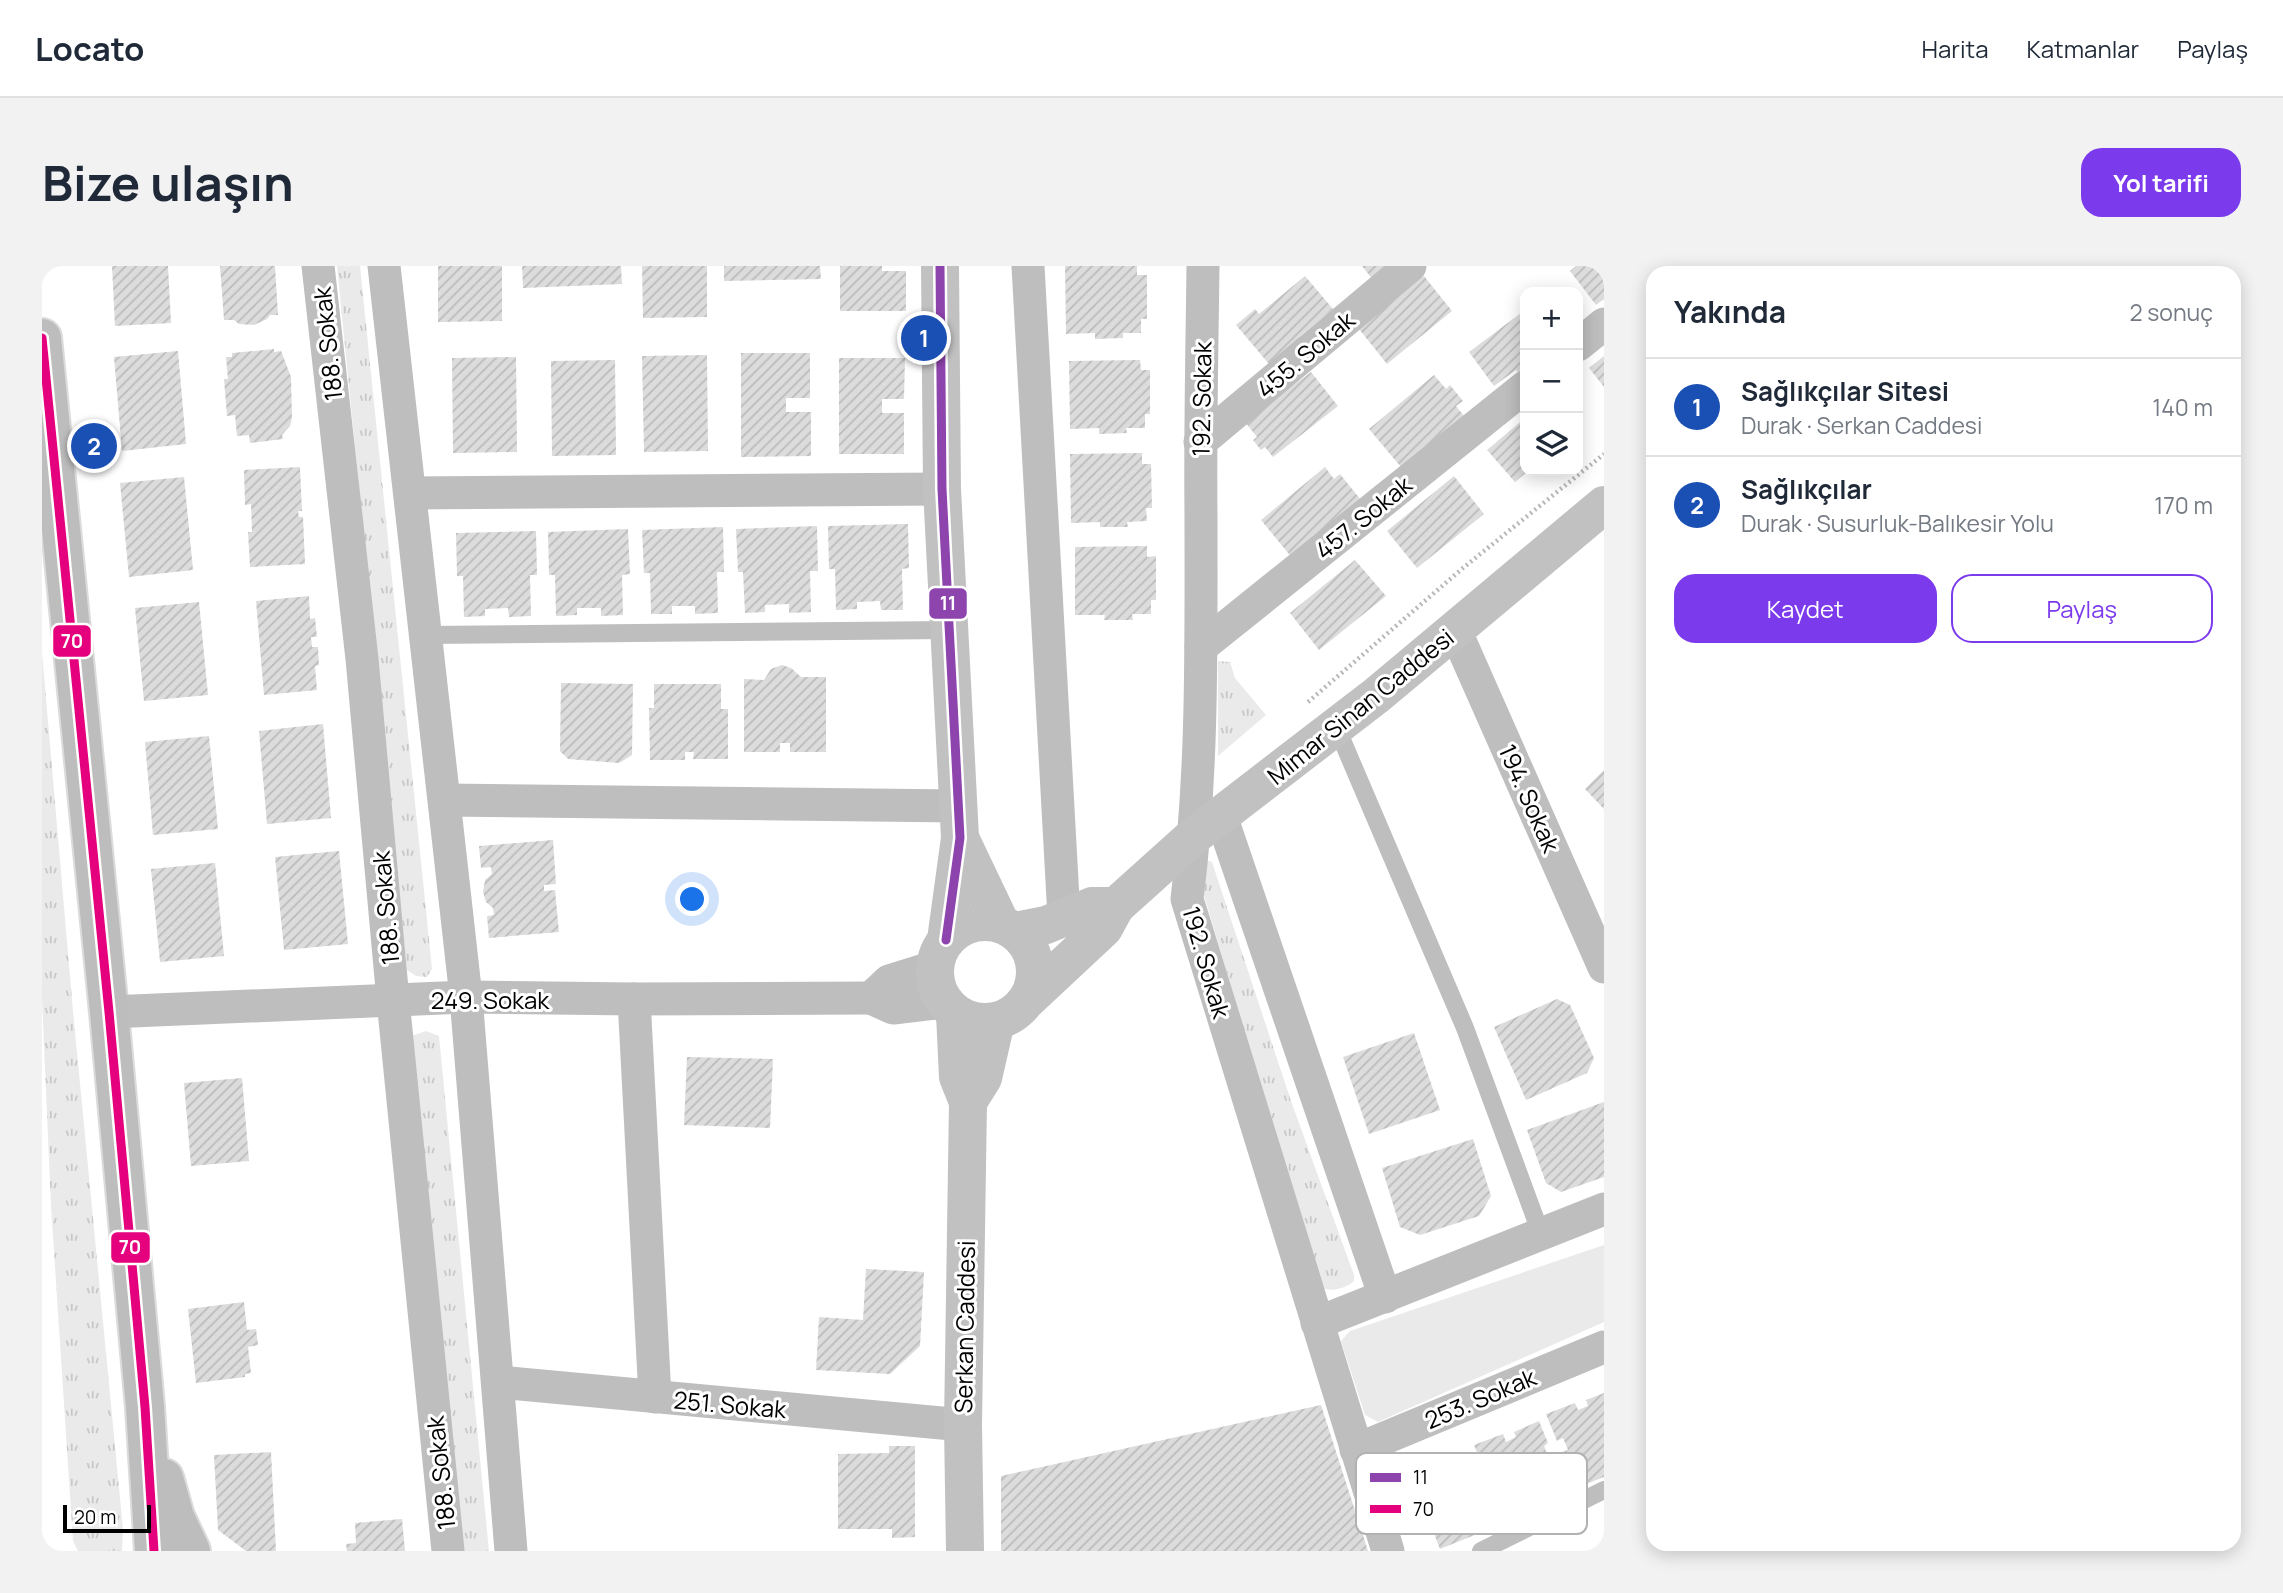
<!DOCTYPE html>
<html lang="tr">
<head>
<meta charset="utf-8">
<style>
  :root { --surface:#fff; --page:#f2f2f3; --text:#1f2937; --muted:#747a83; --line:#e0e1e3; --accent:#7c3aed }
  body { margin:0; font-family:Manrope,sans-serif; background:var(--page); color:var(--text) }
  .controls { position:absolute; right:21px; top:21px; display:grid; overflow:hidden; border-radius:14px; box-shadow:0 4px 18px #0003 }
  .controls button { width:63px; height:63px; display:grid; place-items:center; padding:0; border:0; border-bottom:2px solid var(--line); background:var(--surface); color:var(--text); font:35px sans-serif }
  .scale { position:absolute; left:21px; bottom:18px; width:88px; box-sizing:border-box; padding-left:7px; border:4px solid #000; border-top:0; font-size:19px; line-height:24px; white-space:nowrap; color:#000; -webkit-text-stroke:5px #fff; paint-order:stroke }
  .you { position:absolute; left:651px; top:634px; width:24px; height:24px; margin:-18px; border:5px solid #fff; border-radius:50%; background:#1a73e8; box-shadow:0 0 0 10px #1a73e833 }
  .badge { display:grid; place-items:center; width:46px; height:46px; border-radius:50%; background:var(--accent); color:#fff; font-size:23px; font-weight:700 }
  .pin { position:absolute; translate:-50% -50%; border:4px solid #fff; box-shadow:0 2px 7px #0006 }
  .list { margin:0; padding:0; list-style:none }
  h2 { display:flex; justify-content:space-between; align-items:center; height:91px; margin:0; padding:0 28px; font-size:30px }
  h2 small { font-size:23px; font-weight:400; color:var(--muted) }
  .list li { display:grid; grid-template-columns:46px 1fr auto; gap:21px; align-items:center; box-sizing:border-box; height:98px; padding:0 28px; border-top:2px solid var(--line) }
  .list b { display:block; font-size:26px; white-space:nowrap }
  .list p { margin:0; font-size:23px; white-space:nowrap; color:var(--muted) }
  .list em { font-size:23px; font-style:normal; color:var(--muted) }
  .actions { display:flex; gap:14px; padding:21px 28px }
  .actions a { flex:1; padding:16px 0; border:2px solid var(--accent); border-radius:21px; text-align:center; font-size:24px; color:var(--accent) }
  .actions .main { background:var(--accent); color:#fff }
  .icon { flex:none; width:38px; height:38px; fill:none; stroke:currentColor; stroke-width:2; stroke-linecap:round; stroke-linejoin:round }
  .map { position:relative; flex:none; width:1562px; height:1285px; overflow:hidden; border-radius:21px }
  header { display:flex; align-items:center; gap:42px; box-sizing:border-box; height:98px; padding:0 35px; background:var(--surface); border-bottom:2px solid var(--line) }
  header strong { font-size:33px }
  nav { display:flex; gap:38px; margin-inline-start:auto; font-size:24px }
  .intro { display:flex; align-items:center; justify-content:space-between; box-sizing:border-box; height:168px; padding:0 42px }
  h1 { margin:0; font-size:49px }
  .button { padding:18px 32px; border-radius:21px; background:var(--accent); color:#fff; font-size:24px; font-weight:700 }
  main { display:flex; gap:42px; padding:0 42px }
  aside { flex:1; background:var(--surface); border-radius:21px; box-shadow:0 4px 18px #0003 }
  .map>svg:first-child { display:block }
</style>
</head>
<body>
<header>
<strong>Locato</strong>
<nav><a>Harita</a><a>Katmanlar</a><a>Paylaş</a></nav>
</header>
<div class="intro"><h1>Bize ulaşın</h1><a class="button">Yol tarifi</a></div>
<main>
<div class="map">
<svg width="1562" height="1285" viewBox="0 0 1562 1285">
  <defs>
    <pattern id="grass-tufts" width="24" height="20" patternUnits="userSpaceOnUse" patternTransform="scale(1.75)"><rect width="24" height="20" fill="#eaeaea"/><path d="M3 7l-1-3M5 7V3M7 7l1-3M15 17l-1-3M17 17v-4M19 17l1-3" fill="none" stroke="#c7c7c7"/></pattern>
    <pattern id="building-hatch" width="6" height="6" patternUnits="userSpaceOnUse" patternTransform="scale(1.75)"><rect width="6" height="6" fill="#dcdcdc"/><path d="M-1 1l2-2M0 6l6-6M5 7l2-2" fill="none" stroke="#bbb"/></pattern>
  </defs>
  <rect width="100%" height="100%" fill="#fff"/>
  <g fill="url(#grass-tufts)">
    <path d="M295,0H318L390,703L385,711L374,710L365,704Z"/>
    <path d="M0,386L31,745L81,1263L80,1285H36L31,1275L9,940L0,733Z"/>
    <path d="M1176,395L1188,396L1193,412L1224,449L1176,490Z"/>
    <path d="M1164,594L1170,596L1249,835L1312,1009V1015C1305,1022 1288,1027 1278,1021L1156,609Z"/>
    <path d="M384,765L397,770L447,1285H421L370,770Z"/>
  </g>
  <path fill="#eaeaea" d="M1562,979V1056L1336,1156L1323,1149L1299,1075L1308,1065Z"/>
  <g fill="url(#building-hatch)">
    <path d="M70,0H126L129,57L73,60Z"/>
    <path d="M178,0H233L236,49H228L225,53L212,59L197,58L192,54H182Z"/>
    <path d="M396,0H460V55L396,56Z"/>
    <path d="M480,0H579L580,18L481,22Z"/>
    <path d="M600,0H665V51L601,52Z"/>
    <path d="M682,0H778L779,13L682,15Z"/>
    <path d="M798,0H840V5H864V45H798Z"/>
    <path d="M1023,0H1095V9H1105V53H1099V67H1081V72L1053,73V67L1024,68Z"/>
    <path d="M1320,0H1348L1331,14Z"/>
    <path d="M1534,0H1562V33L1554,39L1528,5Z"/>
    <path d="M1263,10L1291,43L1257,71L1261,76L1227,98L1194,59L1213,43L1217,48Z"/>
    <path d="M1382,10L1410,45L1345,98L1317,63Z"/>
    <path d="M1483,44V104L1478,109L1474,104L1452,120L1427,86Z"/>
    <path d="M232,83V86L239,85L249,111L250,152L248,160L240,169L241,173L208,177L207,169L195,170L193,149L185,150L182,113H186L184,91H190V87Z"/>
    <path d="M136,85L144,178L80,185L72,91Z"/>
    <path d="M699,87H768V132H744V146H769V190L699,191Z"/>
    <path d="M665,89L666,185L602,186L600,90Z"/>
    <path d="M1562,90V121L1547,102Z"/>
    <path d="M474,91L475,186L411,187L410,92Z"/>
    <path d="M797,92H863L862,133H840V147H862V188H797Z"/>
    <path d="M573,94L574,189L510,190L509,95Z"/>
    <path d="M1098,94L1099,104H1108V148H1103V162H1084L1085,167L1057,168V162L1028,163L1027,95Z"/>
    <path d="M1269,106L1296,140L1231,191L1223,181L1219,184L1211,174L1215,171L1203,156Z"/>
    <path d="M1392,109L1404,123L1408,119L1421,135L1414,140L1422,150L1359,201L1327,163Z"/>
    <path d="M1483,152V205H1486L1473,216L1445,184Z"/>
    <path d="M1100,187V198H1109L1110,242H1104L1105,255L1085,256L1086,261H1058V256L1029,257L1028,188Z"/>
    <path d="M258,201L260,245H256L257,251H261L263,298L208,301L206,266H210L209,238L203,239L202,204Z"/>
    <path d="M1283,201L1292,213L1298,208L1319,234L1251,293L1219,254Z"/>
    <path d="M1412,210L1442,248L1375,302L1345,265Z"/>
    <path d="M142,211L151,304L87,311L78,217Z"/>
    <path d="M866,258L867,302L860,303L861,344H839L838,335L815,336V343L794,344L793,303H787L786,260Z"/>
    <path d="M775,260L776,305H768L769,346L747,347V338L723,339V346L703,347L701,306H696L694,263Z"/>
    <path d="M681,261L682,306H675L676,347L653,348V340H630V348H609L608,307H602L600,264Z"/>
    <path d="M586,263L588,308L580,309L581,349L559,350V342H535V349L514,350L513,309H507L506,266Z"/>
    <path d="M494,265L495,309H488L489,350L467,351L466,342L443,343V350L422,351L421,310H415L414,267Z"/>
    <path d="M1105,280V291L1114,290V334H1109V348H1090L1091,354H1062L1063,349H1033V281Z"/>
    <path d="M1313,294L1344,330L1277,384L1248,347Z"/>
    <path d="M267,330L268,353L273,352L275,371H269L270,381H276L277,399L273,400L275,424L222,429L214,335Z"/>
    <path d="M157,336L166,429L102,435L93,342Z"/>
    <path d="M740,399L749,402L759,411H784V486H748V477H738V486H702V413L722,414L729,403Z"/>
    <path d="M519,417L591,418L590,489L577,497L526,493L518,485Z"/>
    <path d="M612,418H679V443H686V493H651L652,486H643V494H608L607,442H612Z"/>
    <path d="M281,458L289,552L225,558L217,465Z"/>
    <path d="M167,470L176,563L111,569L103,476Z"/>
    <path d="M1562,504V543L1543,523Z"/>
    <path d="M511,574L514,618L502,619V625L513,624L517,666L447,672L445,650L452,649L451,642L444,636L441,626L443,614L450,608L449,601L439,602L437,580Z"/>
    <path d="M297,585L306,678L242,684L233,591Z"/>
    <path d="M173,597L182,690L118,696L109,603Z"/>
    <path d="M1515,733L1528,739L1552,792L1545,807L1484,834L1452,761Z"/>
    <path d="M1372,767L1398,844L1327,868L1301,791Z"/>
    <path d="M645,791L731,793L728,862L642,859Z"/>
    <path d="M200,812L207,895L149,900L142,817Z"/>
    <path d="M1562,836V911L1519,926L1504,917L1485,864Z"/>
    <path d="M1431,873L1449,930L1437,950L1378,969L1358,961L1340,902Z"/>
    <path d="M824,1003L882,1006L878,1080L848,1108L774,1104L777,1051L821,1054Z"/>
    <path d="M202,1036L205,1064L214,1063L216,1079L206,1081L209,1107L203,1108V1111L154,1117L146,1043Z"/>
    <path d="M1562,1127V1211L1544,1218L1536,1197L1527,1201L1520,1186L1526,1184L1521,1172L1515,1175L1504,1148L1533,1137L1536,1144L1546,1140L1544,1134Z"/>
    <path d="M1279,1139L1326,1285H959V1210Z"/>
    <path d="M1497,1155L1506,1177L1502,1180L1509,1198L1513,1196L1516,1204L1509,1208L1518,1231L1472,1249L1464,1229L1455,1232L1449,1218L1454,1215L1449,1203L1443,1206L1432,1179L1461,1168L1464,1176L1474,1171L1472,1166Z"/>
    <path d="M847,1180H873V1271L850,1272V1263H796V1188L847,1187Z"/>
    <path d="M229,1186L234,1285H204L176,1264L172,1189Z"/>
    <path d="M1424,1189L1432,1211L1428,1214L1436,1231L1439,1230L1443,1238L1436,1241L1445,1264L1398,1283L1390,1262L1381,1266L1375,1251L1380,1249L1375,1237L1369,1240L1358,1213L1387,1201L1390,1209L1401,1205L1398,1199Z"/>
    <path d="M360,1253L363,1285H305L304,1278L314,1277L313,1257Z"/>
  </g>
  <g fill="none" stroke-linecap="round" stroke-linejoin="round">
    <defs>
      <g id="highway">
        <path d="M0,72L67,746L103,1141L112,1285"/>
        <path d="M122,1212L133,1251L149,1285"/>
      </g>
    </defs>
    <use href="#highway" stroke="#dbdbdb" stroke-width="42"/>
    <path stroke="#b8b8b8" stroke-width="4.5" stroke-dasharray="2 3.5" stroke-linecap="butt" d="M1266,436L1421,302L1562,188"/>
    <g stroke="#bebebe" stroke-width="18">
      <path d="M384,369L907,364"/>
      <path d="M1294,460L1423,762L1499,968"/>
      <path d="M1439,1285L1562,1224"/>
    </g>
    <g stroke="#bebebe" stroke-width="33">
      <path d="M276,0L320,393L351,734L406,1285"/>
      <path d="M342,0L424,731L469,1285"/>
      <path d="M986,0L1022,651"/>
      <path d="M1161,0C1160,83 1158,167 1159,250C1159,378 1161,506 1145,633L1346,1285"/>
      <path d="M1536,79L1562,58"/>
      <path d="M1158,176L1368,0"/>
      <path d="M368,227L900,223"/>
      <path d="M1413,364L1562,701"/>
      <path d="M1159,381L1483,121"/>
      <path d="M403,534L916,540"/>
      <path d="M1179,550L1343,1031"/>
      <path d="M892,701L847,715L829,732L851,742L901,736"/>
      <path d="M592,733L613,1131"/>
      <path d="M67,746L424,731L592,733L829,732"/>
      <path d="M1275,1057L1562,943"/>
      <path d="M456,1116L921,1159"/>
      <path d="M1314,1184L1562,1081"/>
    </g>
    <g stroke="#c1c1c1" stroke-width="38">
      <path d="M898,0L900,223L918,572L904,674"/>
      <path d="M918,572L959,658"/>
      <path d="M1074,640L1153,569L1335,429L1562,239"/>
      <circle cx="943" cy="706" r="50"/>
      <path d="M973,665L1004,659L1050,640H1074L1062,662L986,733"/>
      <path d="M913,748L916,811L926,836L941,812L954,755"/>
      <path d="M923,1285L921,1159L926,836"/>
    </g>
    <use href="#highway" stroke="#bdbdbd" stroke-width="38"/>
    <defs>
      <path id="bus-1" d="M898,0L900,223L918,572L904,674"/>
      <path id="bus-2" d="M0,72L67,746L103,1141L112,1285"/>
    </defs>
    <use href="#bus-1" stroke="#fff" stroke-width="14"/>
    <use href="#bus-2" stroke="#fff" stroke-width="14"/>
    <use href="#bus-1" stroke="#8e44ad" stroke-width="9"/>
    <use href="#bus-2" stroke="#e5007d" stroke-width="9"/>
  </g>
  <g text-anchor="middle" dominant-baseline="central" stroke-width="6" stroke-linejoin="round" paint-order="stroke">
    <g font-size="24" fill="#000" stroke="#fff">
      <text transform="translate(285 78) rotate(-96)">188. Sokak</text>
      <text transform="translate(1263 88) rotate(-40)">455. Sokak</text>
      <text transform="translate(1159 133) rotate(-89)">192. Sokak</text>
      <text transform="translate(1321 251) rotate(-39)">457. Sokak</text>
      <text transform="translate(1318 440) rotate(-39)">Mimar Sinan Caddesi</text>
      <text transform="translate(1488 532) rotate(66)">194. Sokak</text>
      <text transform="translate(343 642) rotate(-95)">188. Sokak</text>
      <text transform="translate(1165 696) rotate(74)">192. Sokak</text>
      <text x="448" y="733">249. Sokak</text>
      <text transform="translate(922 1061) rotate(-89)">Serkan Caddesi</text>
      <text transform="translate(1438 1132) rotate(-23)">253. Sokak</text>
      <text transform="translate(688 1138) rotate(5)">251. Sokak</text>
      <text transform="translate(398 1207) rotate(-96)">188. Sokak</text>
    </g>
  </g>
  <rect x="1314" y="1187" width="231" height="81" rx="10" fill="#fff" stroke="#b2b2b2" stroke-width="2"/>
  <rect x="1328" y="1207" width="31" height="9" fill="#8e44ad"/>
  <rect x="1328" y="1239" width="31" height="8" fill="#e5007d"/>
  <g font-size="19" fill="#000">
    <text x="1371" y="1218">11</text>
    <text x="1371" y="1250">70</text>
  </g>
  <g stroke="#fff" stroke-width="2.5">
    <rect x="886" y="321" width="40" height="33" rx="7" fill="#8e44ad"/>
    <rect x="10" y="358" width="40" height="34" rx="7" fill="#e5007d"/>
    <rect x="68" y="965" width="41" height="33" rx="7" fill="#e5007d"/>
  </g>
  <g font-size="19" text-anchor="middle" font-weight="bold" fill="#fff">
    <text x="906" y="344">11</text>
    <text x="30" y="382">70</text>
    <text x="88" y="988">70</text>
  </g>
</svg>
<div class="controls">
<button>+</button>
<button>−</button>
<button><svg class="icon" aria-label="layers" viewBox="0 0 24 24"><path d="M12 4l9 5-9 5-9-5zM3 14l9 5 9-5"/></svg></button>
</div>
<div class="scale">20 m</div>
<div class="you"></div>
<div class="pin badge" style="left:882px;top:72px;background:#1a4fb4">1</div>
<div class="pin badge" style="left:52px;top:180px;background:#1a4fb4">2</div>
</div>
<aside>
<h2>Yakında<small>2 sonuç</small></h2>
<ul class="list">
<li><span class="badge" style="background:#1a4fb4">1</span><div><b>Sağlıkçılar Sitesi</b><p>Durak · Serkan Caddesi</p></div><em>140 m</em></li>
<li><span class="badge" style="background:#1a4fb4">2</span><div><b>Sağlıkçılar</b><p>Durak · Susurluk-Balıkesir Yolu</p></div><em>170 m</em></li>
</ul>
<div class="actions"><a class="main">Kaydet</a><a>Paylaş</a></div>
</aside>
</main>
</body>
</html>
